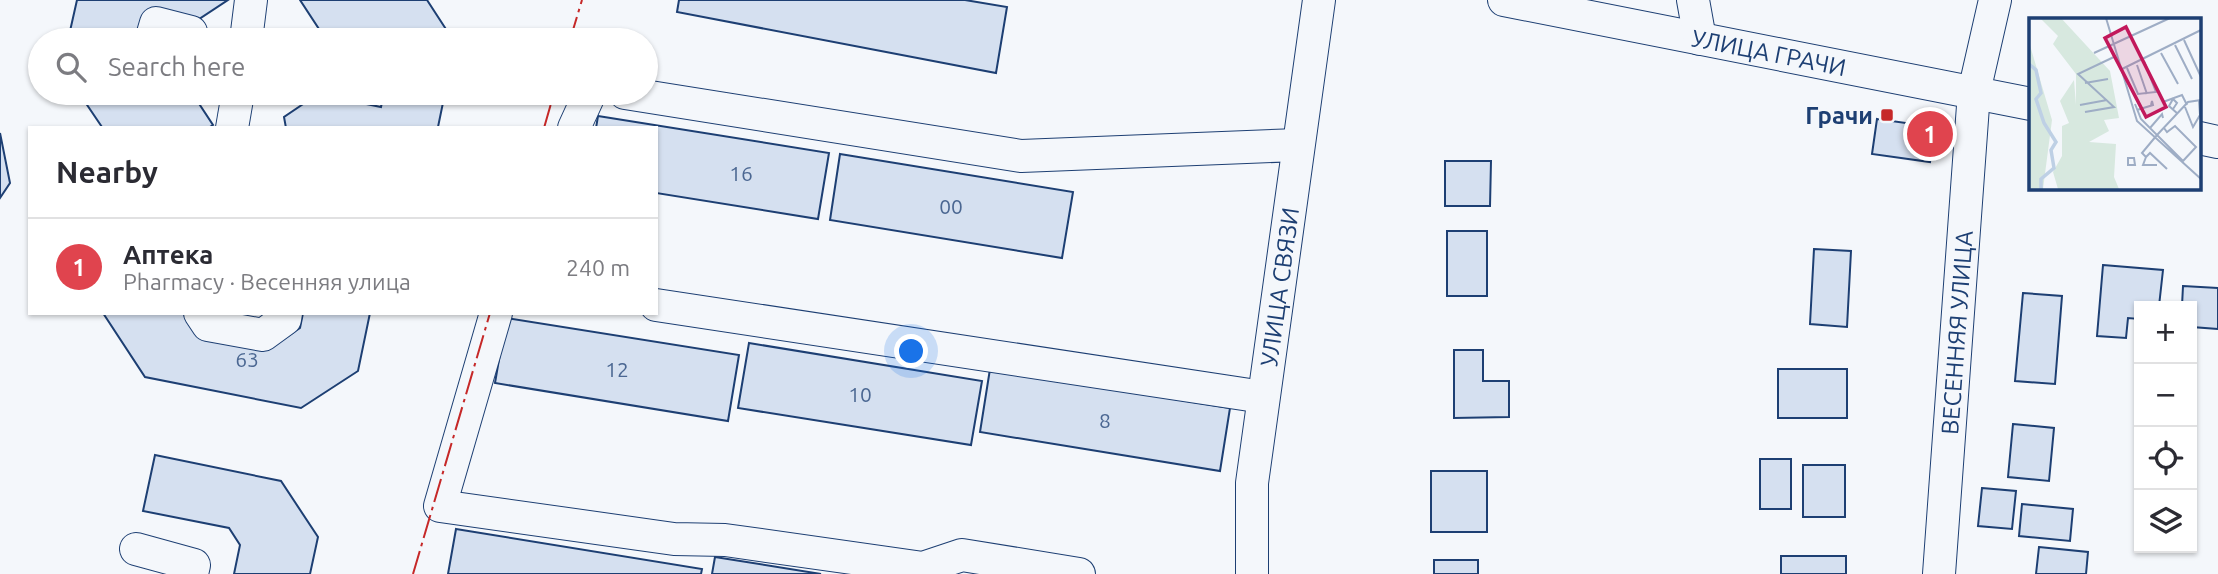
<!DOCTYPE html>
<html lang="en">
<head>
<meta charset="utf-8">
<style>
  :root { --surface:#fff; --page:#f2f2f3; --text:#2b2b33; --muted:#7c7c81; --line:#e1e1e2; --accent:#c62828 }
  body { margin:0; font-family:Ubuntu,sans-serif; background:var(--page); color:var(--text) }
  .controls { position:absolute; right:21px; bottom:21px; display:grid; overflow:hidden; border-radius:0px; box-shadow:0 2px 5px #0004 }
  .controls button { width:63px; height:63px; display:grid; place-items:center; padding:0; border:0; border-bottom:2px solid var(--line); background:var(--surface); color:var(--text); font:35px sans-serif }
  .you { position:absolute; left:912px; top:352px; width:24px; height:24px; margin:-18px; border:5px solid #fff; border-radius:50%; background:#1a73e8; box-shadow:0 0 0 10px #1a73e833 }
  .badge { display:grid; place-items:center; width:46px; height:46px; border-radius:50%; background:var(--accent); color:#fff; font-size:23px; font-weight:700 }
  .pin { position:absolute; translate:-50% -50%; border:4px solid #fff; box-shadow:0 2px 7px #0006 }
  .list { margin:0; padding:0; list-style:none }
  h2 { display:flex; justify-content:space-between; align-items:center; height:91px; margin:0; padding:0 28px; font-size:30px }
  h2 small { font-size:23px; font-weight:400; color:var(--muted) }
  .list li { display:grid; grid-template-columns:46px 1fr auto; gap:21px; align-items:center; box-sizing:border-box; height:98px; padding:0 28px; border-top:2px solid var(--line) }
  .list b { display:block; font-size:26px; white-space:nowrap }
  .list p { margin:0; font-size:23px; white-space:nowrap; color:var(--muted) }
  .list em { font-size:23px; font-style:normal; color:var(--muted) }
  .icon { flex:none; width:38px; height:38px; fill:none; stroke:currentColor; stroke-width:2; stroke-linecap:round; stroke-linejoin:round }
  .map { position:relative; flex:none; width:2218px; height:574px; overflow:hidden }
  .search { position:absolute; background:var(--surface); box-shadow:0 2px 5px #0004; left:28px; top:28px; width:630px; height:77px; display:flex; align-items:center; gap:18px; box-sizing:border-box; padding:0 24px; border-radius:38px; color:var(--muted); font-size:26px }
  .panel { position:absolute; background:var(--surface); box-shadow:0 2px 5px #0004; left:28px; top:126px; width:630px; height:189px; border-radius:0px }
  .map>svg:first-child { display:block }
</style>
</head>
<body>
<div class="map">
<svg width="2218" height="574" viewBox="0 0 2218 574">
  <rect width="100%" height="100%" fill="#f4f7fb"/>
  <g fill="#d5e0f0" stroke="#1d3f73" stroke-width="2">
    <path d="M77,0H228L193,23L140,40H68Z"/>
    <path d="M300,0H427L453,40H363L321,32Z"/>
    <path d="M679,0H965L1007,7L996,73L677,12Z"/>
    <path d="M79,93H192L213,125L208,128L102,127Z"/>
    <path d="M384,93H445L438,127L286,128L284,117L318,94L381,107Z"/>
    <path d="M598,116L829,153L818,219L656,193V128H596Z"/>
    <path d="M1877,119L1935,127L1930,162L1872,154Z"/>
    <path d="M0,133L10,183L0,198Z"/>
    <path d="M840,154L1073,192L1062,258L830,220Z"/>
    <path d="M1445,161H1491L1490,206H1445Z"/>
    <rect x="1447" y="231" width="40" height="65"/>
    <path d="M1814,249L1851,251L1847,327L1810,324Z"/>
    <path d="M2103,265L2163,270L2159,306H2139V319L2128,318L2126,338L2097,336Z"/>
    <path d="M2183,286L2218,288V329L2192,327V306H2182Z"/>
    <path d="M2023,293L2062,296L2055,384L2015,381Z"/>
    <path d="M103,313H189L270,348L300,328L303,313H370L358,371L301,408L145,377Z"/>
    <path d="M506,318L739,355L728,421L495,383Z"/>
    <path d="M749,343L982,381L971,445L738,408Z"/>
    <path d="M1454,350H1483V381H1509V417L1454,418Z"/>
    <path d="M990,369L1230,408L1220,471L980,432Z"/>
    <rect x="1778" y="369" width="69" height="49"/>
    <path d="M2013,424L2054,428L2049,481L2008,477Z"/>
    <path d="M155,455L281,481L318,537L310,574H234L240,545L229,528L143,511Z"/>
    <rect x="1760" y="459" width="31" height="50"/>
    <rect x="1803" y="465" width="42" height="52"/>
    <rect x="1431" y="471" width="56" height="61"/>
    <path d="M1982,488L2016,491L2012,529L1978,526Z"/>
    <path d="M2022,504L2073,509L2070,541L2019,536Z"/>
    <path d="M456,529L702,569L701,574H448Z"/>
    <path d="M2039,547L2088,552L2086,574H2036Z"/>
    <rect x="1781" y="556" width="65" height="18"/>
    <path d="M715,557L821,574H712Z"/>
    <rect x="1434" y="560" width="44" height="14"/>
  </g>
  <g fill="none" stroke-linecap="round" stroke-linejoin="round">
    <defs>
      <g id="minor">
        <path id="s1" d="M1504,0L2031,104"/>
        <path d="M1693,0L1700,39"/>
        <path d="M151,40L156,23L191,32L190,40"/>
        <path d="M246,40L251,0"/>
        <path d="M625,93L1021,156L1298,145"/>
        <path d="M232,128L238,93"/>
        <path d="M574,128L590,93"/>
        <path d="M2199,138L2218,142"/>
        <path d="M656,305L1263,397"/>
        <path d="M200,313L208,325L263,335L285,319L286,313"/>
        <path d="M496,313L440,506L674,539L725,540L923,568L962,555L1079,574"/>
        <path d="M136,549L194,565L192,574"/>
        <path id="s2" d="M1252,574V483L1319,0"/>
        <path id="s3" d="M1939,574L1974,92L1995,0"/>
      </g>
    </defs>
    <use href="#minor" stroke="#1d3f73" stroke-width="34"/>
    <use href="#minor" stroke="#f4f7fb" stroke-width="32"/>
    <g stroke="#c62828" stroke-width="2" stroke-dasharray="24 5 3.5 5" stroke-linecap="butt">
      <path d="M570,40L582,0"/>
      <path d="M544,128L554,93"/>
      <path d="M413,574L490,313"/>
    </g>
  </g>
  <rect fill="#c62828" stroke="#f4f7fb" stroke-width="2.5" x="1880" y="108" width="14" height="14" rx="3.5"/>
  <g text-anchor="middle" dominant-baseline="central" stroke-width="5" stroke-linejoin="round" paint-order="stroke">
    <g font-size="21" fill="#4b6792">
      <text x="741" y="173">16</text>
      <text x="951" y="206">00</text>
      <text x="247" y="359">63</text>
      <text x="617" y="369">12</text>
      <text x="860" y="394">10</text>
      <text x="1105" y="420">8</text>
    </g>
    <g font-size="24" fill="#1d3f73" stroke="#f4f7fb">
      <text stroke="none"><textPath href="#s1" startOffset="270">УЛИЦА ГРАЧИ</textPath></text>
      <text stroke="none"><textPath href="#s2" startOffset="289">УЛИЦА СВЯЗИ</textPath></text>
      <text stroke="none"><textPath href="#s3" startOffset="242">ВЕСЕННЯЯ УЛИЦА</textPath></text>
    </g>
    <g font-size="24" font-weight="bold" fill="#1d3f73" stroke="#f4f7fb" text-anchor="end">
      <text x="1873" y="115">Грачи</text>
    </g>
  </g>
  <g transform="translate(2029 18)">
    <rect width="172" height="172" fill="#f4f7fb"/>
    <path d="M32,0L81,53L90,100L75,102L80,113L60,124L87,126L85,159L90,171H29L24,154L33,138V108L40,105L31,83L45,62L47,87V56L24,26L29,18L12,1ZM0,24L23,102L14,171H0Z" fill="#d7e8df"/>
    <path fill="none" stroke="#bed0e5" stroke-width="3.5" d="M0,46L7,52L12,75L7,81L15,105L27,124L22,132L25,150L12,161V171"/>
    <path fill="none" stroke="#9eadc5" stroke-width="2" d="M77,0L108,103L172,161M155,22L172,59M146,27L163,61M65,35L141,0M132,35L149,66M108,47L118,76M98,50L109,76L127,74L115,43M91,52L172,12M56,65L79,61M134,84L153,77L158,87M106,86L112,101L128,117L113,135L117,139L121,135L138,151M51,87L78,82M156,89L164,109L171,97L170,83M144,91L148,85L144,81L140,88L149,96M108,92L124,87L123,83L122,87M56,94L85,89L49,56L87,38M121,110L133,96L134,100M135,110L138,114L146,108L167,129L154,143L128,117L159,84L172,82M117,139L114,147H128M99,140H105L106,147H99Z"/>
    <path fill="#c2185b" fill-opacity="0.15" stroke="#c2185b" stroke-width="3.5" d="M97,9L137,89L117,99L76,20Z"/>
    <rect width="172" height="172" fill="none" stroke="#1d3f73" stroke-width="3.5"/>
  </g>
</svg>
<div class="controls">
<button>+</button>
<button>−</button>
<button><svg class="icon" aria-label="locate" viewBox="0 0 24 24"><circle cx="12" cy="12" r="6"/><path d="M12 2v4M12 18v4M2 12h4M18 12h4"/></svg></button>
<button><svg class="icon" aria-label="layers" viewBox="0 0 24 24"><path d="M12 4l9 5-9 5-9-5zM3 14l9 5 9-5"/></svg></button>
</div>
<div class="you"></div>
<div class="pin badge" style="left:1930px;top:134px;background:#e0444e">1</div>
<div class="search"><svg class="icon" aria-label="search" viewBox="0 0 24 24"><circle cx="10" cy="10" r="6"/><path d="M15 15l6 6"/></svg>Search here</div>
<section class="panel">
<h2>Nearby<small></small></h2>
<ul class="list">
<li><span class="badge" style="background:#e0444e">1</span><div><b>Аптека</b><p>Pharmacy · Весенняя улица</p></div><em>240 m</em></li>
</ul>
</section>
</div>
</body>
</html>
